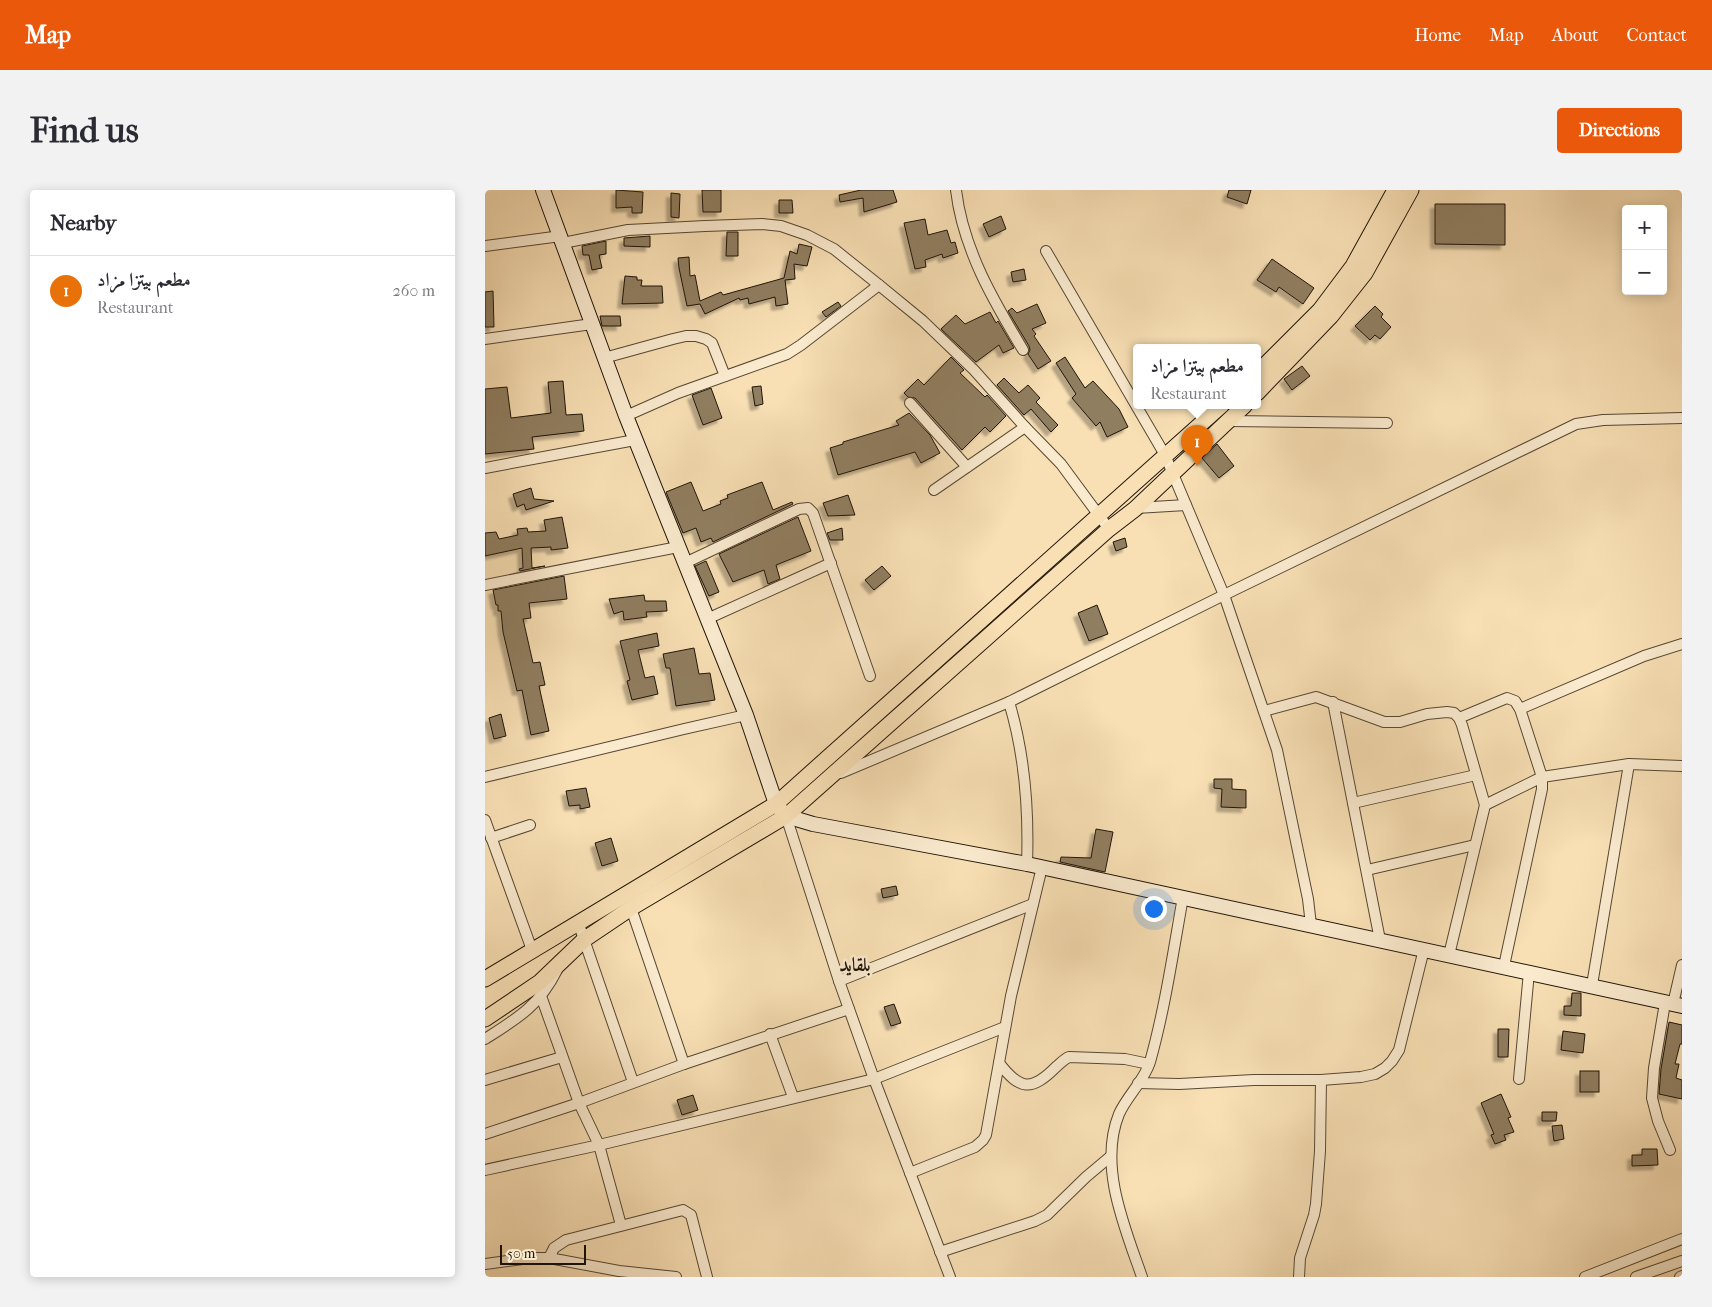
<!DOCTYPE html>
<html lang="en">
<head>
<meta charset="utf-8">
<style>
  :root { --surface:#fff; --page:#f2f2f3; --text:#2b2b33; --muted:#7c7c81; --line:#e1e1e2; --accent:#ea580c }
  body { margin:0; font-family:"IM FELL French Canon",Amiri,serif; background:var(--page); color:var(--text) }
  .controls { position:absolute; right:15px; top:15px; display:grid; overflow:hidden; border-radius:5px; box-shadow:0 2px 12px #0003 }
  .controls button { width:45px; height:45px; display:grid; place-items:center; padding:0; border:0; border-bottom:1px solid var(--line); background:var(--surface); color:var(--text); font:25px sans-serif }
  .scale { position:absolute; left:15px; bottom:12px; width:86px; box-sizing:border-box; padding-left:5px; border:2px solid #201508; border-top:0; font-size:14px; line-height:18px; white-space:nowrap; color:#201508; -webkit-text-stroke:4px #faeace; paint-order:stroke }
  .you { position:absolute; left:668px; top:718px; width:18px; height:18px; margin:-12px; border:4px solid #fff; border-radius:50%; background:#1a73e8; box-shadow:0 0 0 8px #1a73e833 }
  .badge { display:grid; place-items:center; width:32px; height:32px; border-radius:50%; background:var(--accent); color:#fff; font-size:16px; font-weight:700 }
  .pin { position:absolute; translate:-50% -41px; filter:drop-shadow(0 1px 2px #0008) }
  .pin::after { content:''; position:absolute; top:26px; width:18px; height:15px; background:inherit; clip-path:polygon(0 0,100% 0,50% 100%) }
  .popup { position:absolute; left:648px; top:154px; width:128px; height:65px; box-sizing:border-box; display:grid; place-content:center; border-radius:5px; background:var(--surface); filter:drop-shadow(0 1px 4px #0005); font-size:16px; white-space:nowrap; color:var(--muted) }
  .popup b { font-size:19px; color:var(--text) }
  .popup::after { content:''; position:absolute; left:50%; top:100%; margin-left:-10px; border:10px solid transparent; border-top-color:var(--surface) }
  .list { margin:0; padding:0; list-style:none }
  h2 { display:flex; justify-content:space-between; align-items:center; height:65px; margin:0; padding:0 20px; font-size:21px }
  h2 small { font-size:16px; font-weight:400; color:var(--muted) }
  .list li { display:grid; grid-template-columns:32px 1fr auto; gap:15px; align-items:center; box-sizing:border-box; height:70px; padding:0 20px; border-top:1px solid var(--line) }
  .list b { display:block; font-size:19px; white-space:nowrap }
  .list p { margin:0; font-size:16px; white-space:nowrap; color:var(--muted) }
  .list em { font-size:16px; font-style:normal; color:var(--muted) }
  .map { position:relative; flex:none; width:1197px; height:1087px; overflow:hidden; border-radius:5px }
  header { display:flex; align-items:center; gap:30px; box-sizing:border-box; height:70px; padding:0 25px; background:var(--accent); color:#fff }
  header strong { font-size:24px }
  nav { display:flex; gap:28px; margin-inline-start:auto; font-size:18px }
  .intro { display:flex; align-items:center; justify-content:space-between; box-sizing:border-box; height:120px; padding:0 30px }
  h1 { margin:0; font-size:35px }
  .button { padding:12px 22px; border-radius:5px; background:var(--accent); color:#fff; font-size:18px; font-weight:700 }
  main { display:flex; gap:30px; padding:0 30px }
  aside { flex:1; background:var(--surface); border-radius:5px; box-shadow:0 2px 12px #0003 }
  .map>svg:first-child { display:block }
</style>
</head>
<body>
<header>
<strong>Map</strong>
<nav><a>Home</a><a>Map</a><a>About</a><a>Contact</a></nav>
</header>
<div class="intro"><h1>Find us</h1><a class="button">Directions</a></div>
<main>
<aside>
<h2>Nearby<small></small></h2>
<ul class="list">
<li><span class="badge" style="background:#e8710a">1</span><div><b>مطعم بيتزا مزاد</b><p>Restaurant</p></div><em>260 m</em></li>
</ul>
</aside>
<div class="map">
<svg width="1197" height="1087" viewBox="0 0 1197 1087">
  <defs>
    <filter id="shadow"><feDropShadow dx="-4.5" dy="4.5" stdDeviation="1" flood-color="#0004"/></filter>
  </defs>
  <rect width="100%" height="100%" fill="#f8dfb4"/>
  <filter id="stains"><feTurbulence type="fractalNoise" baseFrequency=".004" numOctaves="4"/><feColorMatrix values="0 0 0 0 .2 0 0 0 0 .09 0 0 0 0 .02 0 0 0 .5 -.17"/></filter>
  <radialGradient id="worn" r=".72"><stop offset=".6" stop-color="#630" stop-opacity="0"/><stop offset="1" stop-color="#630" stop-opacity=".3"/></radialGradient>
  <g fill="#907e61" stroke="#201508" filter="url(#shadow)">
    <path d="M131,0L158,2L157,23H147V17L131,18Z"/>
    <path d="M217,0H236V22H218Z"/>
    <path d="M376,0H408L412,12L379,22L378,8L355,12L354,5Z"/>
    <path d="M744,0H766L762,14L742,7Z"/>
    <path d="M186,3L195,4L194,28L186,27Z"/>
    <path d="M294,10H307L308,23H294Z"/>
    <path d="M950,14H1020V55L950,54Z"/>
    <path d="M516,26L521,39L504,47L498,34Z"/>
    <path d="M440,29L443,45L462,40L466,53L470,52L473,63L458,68L457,64L440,70L441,77L430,79L419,33Z"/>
    <path d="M242,42H253V66H241Z"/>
    <path d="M165,46V57L139,56V48Z"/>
    <path d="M121,51V64L114,65L117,78L107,80L104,65H98L97,56Z"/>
    <path d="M314,54L327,57L322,76L309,74L310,89L300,90L303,114L291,116L290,107L264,114L263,108L255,110L254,108L220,124L215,114L202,116L194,78L193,68L204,67L205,86L210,85L215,111L236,102L238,105L299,88L305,61L312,64Z"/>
    <path d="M787,69L829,98L818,114L794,97L791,102L772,90Z"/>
    <path d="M539,79L541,90L528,92L526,82Z"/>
    <path d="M140,86L152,87V90H157L156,96H177L178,113L137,114Z"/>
    <path d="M8,101L9,137H0V102Z"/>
    <path d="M353,112L356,116L341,127L337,122Z"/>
    <path d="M552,114L561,133L547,139L551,144L549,146L566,171L553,179L543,164L545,160L544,156L523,121L527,118L532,123Z"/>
    <path d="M890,116L898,124L896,127L906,137L895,149L890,145L885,150L870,136Z"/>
    <path d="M505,122L511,133L513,131L529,158L518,163L514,155L491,172L456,139L471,125L480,134Z"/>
    <path d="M115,126H135L136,136H117Z"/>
    <path d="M466,167L479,180L475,183L500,207L502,205L521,226L505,242L500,237L477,260L430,208L423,207L419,203L433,189L439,195Z"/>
    <path d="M580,167L600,198L608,191L634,219L643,237L622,247L615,232L611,236L587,208L591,204L571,173Z"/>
    <path d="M817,176L825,186L807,200L799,189Z"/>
    <path d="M519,188L534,203L543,195L555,208L551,212L573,235L566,242L546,219L539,225L512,195Z"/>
    <path d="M78,191L81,225L97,224L99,241L47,247L49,259L0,264V199L22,197L26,228L66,223L63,192Z"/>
    <path d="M276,196L278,214L270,216L267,197Z"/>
    <path d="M226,198L237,228L218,235L207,205Z"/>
    <path d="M424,223L445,245L455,263L436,273L430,262L353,285L345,258L358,254V252L414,235L411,231Z"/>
    <path d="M732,254L749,276L734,288L717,268Z"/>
    <path d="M206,292L218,321L236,314L235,311L243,308L242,305L277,292L288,320L307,312L308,314L228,352L226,348L216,352L211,338L198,343L181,302Z"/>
    <path d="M46,298L49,309L69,311L41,320L39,314L32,317L28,304Z"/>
    <path d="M363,305L370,325L343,326L338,313Z"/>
    <path d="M77,327L83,358L66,360V357L46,358L47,378L60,376L35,381L34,379L38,378L37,358L0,366V343L11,342L14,349L33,345L32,339L42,338L43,342L61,341L59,330Z"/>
    <path d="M313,327L326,361L291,375L295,389L283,394L279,380L248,392L234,364Z"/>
    <path d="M357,338L358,350H345L342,343Z"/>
    <path d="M640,348L642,357L631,361L628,352Z"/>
    <path d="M221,371L234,402L224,406L210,376Z"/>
    <path d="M397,376L406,386L389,400L380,390Z"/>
    <path d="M79,386L82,409L44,413L46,428L38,429L48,473L55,472L60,495L54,496L64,541L46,545L37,500L32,501L18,442L16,421H13V415H11L8,400Z"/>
    <path d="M159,405L160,411H181L182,421L161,422L162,427L139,430L138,421L129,424L124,409Z"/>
    <path d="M612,415L623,444L604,451L593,423Z"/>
    <path d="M172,443L174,456L153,460L160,488L169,486L173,504L147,510L142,491L145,490L135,451Z"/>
    <path d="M209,458L214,484L225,483L230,510L191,516L185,478H181L178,464Z"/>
    <path d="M16,524L21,546L9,549L4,528Z"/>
    <path d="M729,589H747V599L761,600V618L736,617L737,599L729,598Z"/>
    <path d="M101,598L105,617L95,619V615L84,616L81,601Z"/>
    <path d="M611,639L628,642L620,682L575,672L576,667L606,668Z"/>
    <path d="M126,648L133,671L117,676L110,653Z"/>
    <path d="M411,696L413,705L398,708L396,699Z"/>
    <path d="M1087,803H1096V826L1079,825V816H1086Z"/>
    <path d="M409,814L416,833L406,836L399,817Z"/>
    <path d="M1184,832L1197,835V854H1195L1190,874H1194L1191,888L1197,890V909L1174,904L1176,879Z"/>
    <path d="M1013,839H1024L1023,867H1013Z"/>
    <path d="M1078,841L1100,844L1098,863L1076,860Z"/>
    <rect x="1095" y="881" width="19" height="21"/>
    <path d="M1016,904L1026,927L1023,928L1029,942L1019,945L1021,950L1010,954L1006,945L1009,944L996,913Z"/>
    <path d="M208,905L213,920L197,925L192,910Z"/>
    <path d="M1057,922H1072L1071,931H1057Z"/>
    <path d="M1077,935L1079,949L1069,951L1067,936Z"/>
    <path d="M1157,959H1172L1173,975L1147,976V965H1157Z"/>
  </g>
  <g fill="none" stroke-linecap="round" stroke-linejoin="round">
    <defs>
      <g id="street">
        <path d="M471,0C478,59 508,110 538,160"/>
        <path d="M78,53L143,40L220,36L277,34L296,36L322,45L349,59L394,95L438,131L489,180L540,237L576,274L624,339"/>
        <path d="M0,56L76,46"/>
        <path d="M561,61L680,265L739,405L792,560L823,709L826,735"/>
        <path d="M0,149L107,134"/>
        <path d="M119,168L188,149L201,146H211L221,149L227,153L240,186"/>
        <path d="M425,213L482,277"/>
        <path d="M141,226L193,203L302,164L316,155L394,95"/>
        <path d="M744,231L902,233"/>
        <path d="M0,278L150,250"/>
        <path d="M449,300L540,237"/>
        <path d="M651,318L701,315"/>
        <path d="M200,373L314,319L323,318L328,323L385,486"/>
        <path d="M0,395L193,357"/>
        <path d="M222,429L346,373"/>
        <path d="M524,512C540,565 544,618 542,674"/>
        <path d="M848,512L895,750"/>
        <path d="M1035,519L1159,466L1197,454"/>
        <path d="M779,521L831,507L899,532H915L942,524L962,522L969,523L974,528L977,535L1000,615L964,765"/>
        <path d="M974,528L1022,508L1030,511L1035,519L1057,587V599L1019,776"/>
        <path d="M356,583L524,512L739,405L1091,234L1118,230L1197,228"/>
        <path d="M0,587L199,539L261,525"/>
        <path d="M868,613L991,585"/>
        <path d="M1000,615L1057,587L1144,574L1197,576"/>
        <path d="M301,626L354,791L389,889L465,1087"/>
        <path d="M0,630L47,760"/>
        <path d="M6,648L45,635"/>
        <path d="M882,680L990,655"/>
        <path d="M146,718L199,874"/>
        <path d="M93,732L148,892"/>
        <path d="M354,791L548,714"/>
        <path d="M1107,795L1144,574"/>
        <path d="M56,806L94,913L114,955L136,1035"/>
        <path d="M1180,813L1169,878L1167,908L1173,931L1185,960"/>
        <path d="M1188,814L1197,775"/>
        <path d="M285,844L308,907"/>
        <path d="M0,849C33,828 54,816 72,780"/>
        <path d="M514,873C535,900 546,902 571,877C576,873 579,869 584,867L640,869L664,874"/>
        <path d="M1034,889L1044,782"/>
        <path d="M0,890L77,867"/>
        <path d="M653,893L694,894L769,890H836L876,887L890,884L900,878L907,871L914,860L939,759"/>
        <path d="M0,944L94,913L199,874L364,819"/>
        <path d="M0,980L114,955L389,889L520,837"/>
        <path d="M425,983L490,957L498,950L501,945L526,806L557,677"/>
        <path d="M455,1062L550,1031L562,1025L601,987L626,966"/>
        <path d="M64,1068L69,1058L81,1050L198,1020L206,1025L222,1087"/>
        <path d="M0,1074L45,1068H64L134,1081L191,1087"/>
        <path d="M657,1087C640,1038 613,976 634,924C642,906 659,891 665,872C680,818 688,763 698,707"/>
        <path d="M814,1087L815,1068L829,1025L831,1014L835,961L836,890"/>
        <path d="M1100,1087L1197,1049"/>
        <path d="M1151,1087L1197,1071"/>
        <path d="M1195,1087L1197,1086"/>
      </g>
      <path id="secondary" d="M58,0L141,226L261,525L291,614L301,626L328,634L542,674L1197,816"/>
      <g id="primary">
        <path d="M772,183L835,120L868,76L910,0"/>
        <path d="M772,203L846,126L880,83L926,0"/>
        <path d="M0,789L291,614L737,215"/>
        <path d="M0,829L55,792L100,749L146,718L301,626L624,339L650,319L760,215"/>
      </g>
    </defs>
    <use href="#street" stroke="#564833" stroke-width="12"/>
    <use href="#secondary" stroke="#201508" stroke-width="16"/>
    <use href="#primary" stroke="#201508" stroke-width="17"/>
    <use href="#street" stroke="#faeace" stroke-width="10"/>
    <use href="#secondary" stroke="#faeace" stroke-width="14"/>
    <use href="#primary" stroke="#f8dfb4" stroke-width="15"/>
  </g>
  <g text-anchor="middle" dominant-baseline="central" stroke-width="5" stroke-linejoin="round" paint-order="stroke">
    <g font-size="19" font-weight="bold" fill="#201508" stroke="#faeace">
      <text x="370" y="775">بلقايد</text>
    </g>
  </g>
  <rect width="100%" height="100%" filter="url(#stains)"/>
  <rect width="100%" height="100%" fill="url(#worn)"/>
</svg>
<div class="controls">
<button>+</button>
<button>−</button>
</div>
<div class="scale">50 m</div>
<div class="you"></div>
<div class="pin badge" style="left:712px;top:276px;background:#e8710a">1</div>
<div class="popup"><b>مطعم بيتزا مزاد</b>Restaurant</div>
</div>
</main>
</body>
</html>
